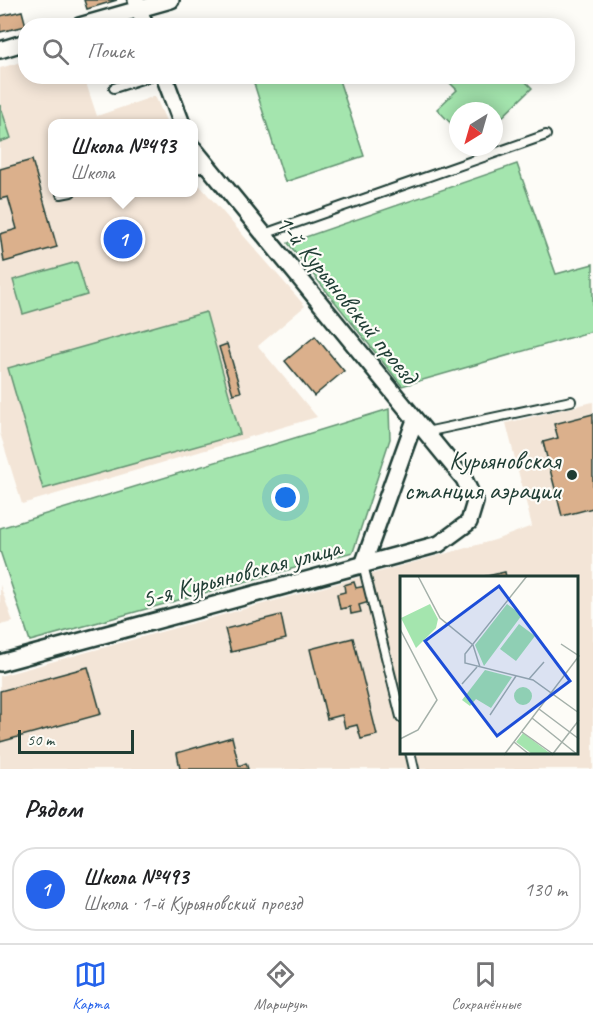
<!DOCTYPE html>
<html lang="ru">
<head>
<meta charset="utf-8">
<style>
  :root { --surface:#fff; --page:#f2f2f2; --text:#202124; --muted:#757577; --line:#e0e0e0; --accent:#2563eb }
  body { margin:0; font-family:Caveat,sans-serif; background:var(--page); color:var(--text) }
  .compass { position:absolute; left:449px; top:102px; width:54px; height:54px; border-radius:50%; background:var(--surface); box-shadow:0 3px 15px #0003; rotate:217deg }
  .scale { position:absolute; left:18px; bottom:15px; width:116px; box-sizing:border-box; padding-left:6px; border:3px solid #1f3d34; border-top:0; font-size:16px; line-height:21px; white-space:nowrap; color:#1f3d34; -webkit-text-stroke:4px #fdfcf7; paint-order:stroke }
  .you { position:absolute; left:286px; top:498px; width:21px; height:21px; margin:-15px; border:4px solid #fff; border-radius:50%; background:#1a73e8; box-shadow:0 0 0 9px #1a73e833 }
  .badge { display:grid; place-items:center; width:39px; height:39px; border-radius:50%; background:var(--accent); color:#fff; font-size:20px; font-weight:700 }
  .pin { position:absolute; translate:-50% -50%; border:3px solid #fff; box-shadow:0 2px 6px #0006 }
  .popup { position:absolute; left:48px; top:119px; width:150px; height:78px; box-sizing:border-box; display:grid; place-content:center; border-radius:12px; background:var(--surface); filter:drop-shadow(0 2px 4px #0005); font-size:20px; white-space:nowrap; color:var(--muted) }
  .popup b { font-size:22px; color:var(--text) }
  .popup::after { content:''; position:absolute; left:50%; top:100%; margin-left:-12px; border:12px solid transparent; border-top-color:var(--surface) }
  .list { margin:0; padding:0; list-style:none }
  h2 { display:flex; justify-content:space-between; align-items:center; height:78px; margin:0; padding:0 24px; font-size:26px }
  h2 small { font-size:20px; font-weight:400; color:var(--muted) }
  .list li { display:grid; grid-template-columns:39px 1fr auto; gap:18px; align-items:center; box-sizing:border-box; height:84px; margin:0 12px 12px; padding:0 12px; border:2px solid var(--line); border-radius:24px }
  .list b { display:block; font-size:22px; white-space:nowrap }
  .list p { margin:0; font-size:20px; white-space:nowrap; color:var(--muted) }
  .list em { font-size:20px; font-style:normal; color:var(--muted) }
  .icon { flex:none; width:33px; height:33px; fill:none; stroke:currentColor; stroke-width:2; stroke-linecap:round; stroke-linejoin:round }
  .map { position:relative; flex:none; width:593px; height:769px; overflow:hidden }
  .search { position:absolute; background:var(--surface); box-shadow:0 3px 15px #0003; left:18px; right:18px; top:18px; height:66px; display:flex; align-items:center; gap:15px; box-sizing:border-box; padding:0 21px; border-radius:24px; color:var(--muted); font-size:22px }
  .sheet { height:174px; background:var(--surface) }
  nav { display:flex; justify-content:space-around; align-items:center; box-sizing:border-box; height:84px; border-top:2px solid var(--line); background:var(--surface); font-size:16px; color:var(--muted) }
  nav a { display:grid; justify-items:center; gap:3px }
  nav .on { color:var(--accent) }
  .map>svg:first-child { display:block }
</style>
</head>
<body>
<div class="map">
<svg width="593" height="769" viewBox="0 0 593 769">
  <rect width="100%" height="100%" fill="#fdfcf7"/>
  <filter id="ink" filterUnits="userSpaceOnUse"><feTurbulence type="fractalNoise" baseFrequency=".0167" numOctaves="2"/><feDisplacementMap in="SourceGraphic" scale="12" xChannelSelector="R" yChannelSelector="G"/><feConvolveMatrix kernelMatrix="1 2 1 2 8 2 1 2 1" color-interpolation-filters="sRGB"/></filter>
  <g filter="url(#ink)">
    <g fill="#f3e5d7" fill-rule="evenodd">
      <path d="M25,61L26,76L84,77L97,116L155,96L167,123L52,124V192H194V179L305,306L258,346L317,417L22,504L0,433V68Z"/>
      <path d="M593,402V769H0V676L495,540L532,526L506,423ZM401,577H576V752H401Z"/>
      <path d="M0,585L13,622L0,625Z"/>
    </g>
    <g fill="#a4e5ae" stroke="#629171" stroke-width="1.5">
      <path d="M252,77H338L364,156L285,182Z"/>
      <path d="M444,77H521L532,88L494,125V111H458V131L437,109L457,90Z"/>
      <path d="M0,105L11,138L0,142Z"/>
      <path d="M517,164L556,274L593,264V331L402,386L288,243Z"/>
      <path d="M77,262L87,295L23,314L13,280Z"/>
      <path d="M206,312L240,434L43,489L8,368Z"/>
      <path d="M389,409L390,439L353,552L30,641L0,551V528Z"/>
    </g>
    <g fill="#dbb08c" stroke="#1f3d34" stroke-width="1.5">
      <path d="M84,0H117L87,9Z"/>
      <path d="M22,11L26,26L0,32V16Z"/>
      <path d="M32,160L57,247L4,262L0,234L17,229L8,197L0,199V169Z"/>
      <path d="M315,336L344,371L314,396L285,361Z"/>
      <path d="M227,344L241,392L233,394L219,347Z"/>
      <path d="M593,414V508L562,516L543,442L558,438L554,424Z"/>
      <path d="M505,572L506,577H483Z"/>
      <path d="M354,582L356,588L366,586L369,602L359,605L361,612L351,614L350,607L340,609L337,594L345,592L344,585Z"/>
      <path d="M281,615L286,639L231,652L225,629Z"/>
      <path d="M353,638L377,735L361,739L357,725L345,728L342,715L327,719L310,649Z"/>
      <path d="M88,667L101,714L0,742V691Z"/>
      <path d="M232,737L239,766L246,763L248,769H180L177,753Z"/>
    </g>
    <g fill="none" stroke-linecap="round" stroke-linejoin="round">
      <defs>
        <g id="lane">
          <path d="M114,88L151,76"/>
          <path d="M194,169L208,167"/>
          <path d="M61,194L71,192"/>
          <path d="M264,234L546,135"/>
          <path d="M426,432L571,401"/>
          <path d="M363,565L401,717"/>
          <path d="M410,752L414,769"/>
        </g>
        <g id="street">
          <path d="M136,0L145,26"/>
          <path d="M79,26L171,0"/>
          <path d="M0,50L26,42"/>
          <path d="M164,76L182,124"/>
          <path d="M363,565L415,420"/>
          <path d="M0,663L439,544L469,522L475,502L464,479L194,149"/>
        </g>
      </defs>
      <use href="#lane" stroke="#1f3d34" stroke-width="12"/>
      <use href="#street" stroke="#1f3d34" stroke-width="20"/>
      <use href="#lane" stroke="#fdfcf7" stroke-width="8"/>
      <use href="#street" stroke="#fdfcf7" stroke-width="15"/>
    </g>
  </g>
  <circle fill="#1f3d34" stroke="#fdfcf7" stroke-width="2" cx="572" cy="475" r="6"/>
  <g text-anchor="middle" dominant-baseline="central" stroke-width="4.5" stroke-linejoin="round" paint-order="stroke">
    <g font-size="26" fill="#1f3d34" stroke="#fdfcf7">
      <text transform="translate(347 299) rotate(51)">1-й Курьяновский проезд</text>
      <text transform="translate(241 573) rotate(-15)">5-я Курьяновская улица</text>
    </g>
    <g font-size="26" fill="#1f3d34" stroke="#fdfcf7" text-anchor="end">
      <text x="560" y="460">Курьяновская<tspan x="560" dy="30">станция аэрации</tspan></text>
    </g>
  </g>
  <g transform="translate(400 576)">
    <rect width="178" height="178" fill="#fdfcf7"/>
    <path d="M30,28L38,43L36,52L16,72L1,42ZM107,28L122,39L84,90L75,69ZM119,48L135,60L116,85L100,73ZM85,94L112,101L91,132L76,123L70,130L62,124ZM114 120a9 9 0 1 1 18 0a9 9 0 1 1-18 0ZM123,157L151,178H132L116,166Z" fill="#a4e5ae"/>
    <path fill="none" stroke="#a4b0a9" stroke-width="1.5" d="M18,0L40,42L73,69L80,91M127,0L65,78V87L133,104L179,137M0,53L37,124L18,154L0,163M129,103L144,86M62,108L77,91M139,133L179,163M90,139L116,100M132,142L178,179M122,156L153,178M114,166L130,179M104,179L179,80L161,68M152,179L179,144"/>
    <path fill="#1d4ed8" fill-opacity="0.15" stroke="#1d4ed8" stroke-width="3" d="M99,10L170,105L97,160L25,65Z"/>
    <rect width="178" height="178" fill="none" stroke="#1f3d34" stroke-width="3"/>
  </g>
</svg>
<svg class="compass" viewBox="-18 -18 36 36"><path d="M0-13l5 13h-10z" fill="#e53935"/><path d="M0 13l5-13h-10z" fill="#757577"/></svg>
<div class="scale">50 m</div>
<div class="you"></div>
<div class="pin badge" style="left:123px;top:239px">1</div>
<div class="popup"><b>Школа №493</b>Школа</div>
<div class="search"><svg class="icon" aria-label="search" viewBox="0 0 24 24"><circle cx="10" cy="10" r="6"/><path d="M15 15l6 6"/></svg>Поиск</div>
</div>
<section class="sheet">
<h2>Рядом<small></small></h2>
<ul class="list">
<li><span class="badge">1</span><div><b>Школа №493</b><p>Школа · 1-й Курьяновский проезд</p></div><em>130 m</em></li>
</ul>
</section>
<nav>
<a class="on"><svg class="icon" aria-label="map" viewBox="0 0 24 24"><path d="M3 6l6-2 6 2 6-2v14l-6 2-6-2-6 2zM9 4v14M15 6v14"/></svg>Карта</a>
<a><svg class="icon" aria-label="directions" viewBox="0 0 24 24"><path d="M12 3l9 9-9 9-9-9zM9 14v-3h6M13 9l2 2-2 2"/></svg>Маршрут</a>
<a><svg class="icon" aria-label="saved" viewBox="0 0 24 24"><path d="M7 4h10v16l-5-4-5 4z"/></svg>Сохранённые</a>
</nav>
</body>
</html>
